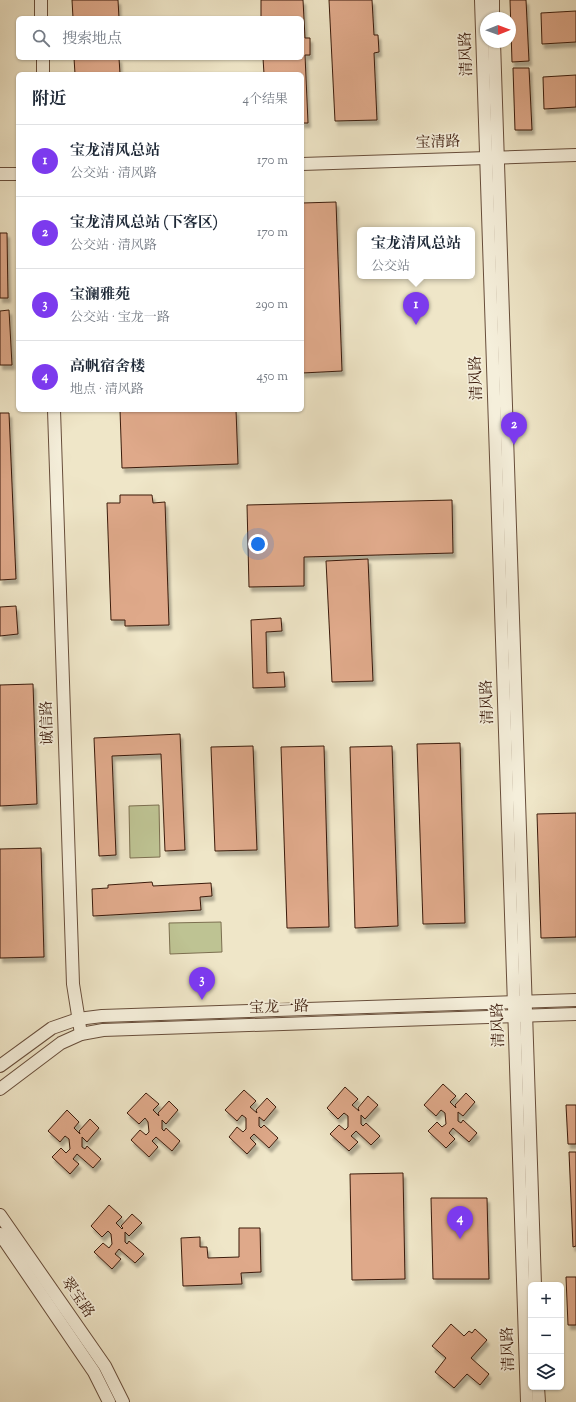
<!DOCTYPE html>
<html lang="zh">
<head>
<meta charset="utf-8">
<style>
  :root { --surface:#fff; --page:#f2f2f3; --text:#1f2937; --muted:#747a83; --line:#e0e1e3; --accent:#7c3aed }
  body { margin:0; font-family:"Sorts Mill Goudy","Noto Serif SC",serif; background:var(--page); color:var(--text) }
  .controls { position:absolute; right:12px; bottom:12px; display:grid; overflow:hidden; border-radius:6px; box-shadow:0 1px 3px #0004 }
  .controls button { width:36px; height:36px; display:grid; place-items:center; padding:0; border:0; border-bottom:1px solid var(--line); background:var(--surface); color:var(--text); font:20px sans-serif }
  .compass { position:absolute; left:480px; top:12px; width:36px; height:36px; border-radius:50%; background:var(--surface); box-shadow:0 1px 3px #0004; rotate:89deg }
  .you { position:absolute; left:258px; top:544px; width:14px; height:14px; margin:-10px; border:3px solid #fff; border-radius:50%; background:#1a73e8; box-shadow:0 0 0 6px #1a73e833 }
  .badge { display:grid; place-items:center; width:26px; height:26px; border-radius:50%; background:var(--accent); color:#fff; font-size:13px; font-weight:700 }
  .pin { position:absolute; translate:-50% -33px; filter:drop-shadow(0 1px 2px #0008) }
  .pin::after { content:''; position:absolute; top:21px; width:14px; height:12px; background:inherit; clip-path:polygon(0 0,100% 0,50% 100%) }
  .popup { position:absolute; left:357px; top:227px; width:118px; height:52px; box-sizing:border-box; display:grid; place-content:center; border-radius:6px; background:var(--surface); filter:drop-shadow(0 1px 3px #0005); font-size:13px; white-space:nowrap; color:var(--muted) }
  .popup b { font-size:15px; color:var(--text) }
  .popup::after { content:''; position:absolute; left:50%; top:100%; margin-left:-8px; border:8px solid transparent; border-top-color:var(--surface) }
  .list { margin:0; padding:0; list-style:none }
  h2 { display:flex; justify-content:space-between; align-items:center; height:52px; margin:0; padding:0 16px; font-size:17px }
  h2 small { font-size:13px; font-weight:400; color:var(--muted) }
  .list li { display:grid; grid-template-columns:26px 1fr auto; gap:12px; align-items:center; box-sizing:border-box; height:72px; padding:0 16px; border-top:1px solid var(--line) }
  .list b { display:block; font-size:15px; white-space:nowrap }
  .list p { margin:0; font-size:13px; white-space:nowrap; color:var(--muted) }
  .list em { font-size:13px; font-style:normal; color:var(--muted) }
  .icon { flex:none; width:22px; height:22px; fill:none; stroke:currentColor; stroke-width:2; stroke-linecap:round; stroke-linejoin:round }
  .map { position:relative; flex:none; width:576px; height:1402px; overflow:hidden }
  .search { position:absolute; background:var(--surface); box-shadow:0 1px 3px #0004; left:16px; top:16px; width:288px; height:44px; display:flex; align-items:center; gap:10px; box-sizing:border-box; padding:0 14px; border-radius:6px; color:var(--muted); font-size:15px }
  .panel { position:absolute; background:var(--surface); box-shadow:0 1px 3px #0004; left:16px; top:72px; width:288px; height:340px; border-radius:6px }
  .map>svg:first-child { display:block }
</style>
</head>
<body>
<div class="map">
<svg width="576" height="1402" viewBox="0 0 576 1402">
  <defs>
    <filter id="shadow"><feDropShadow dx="2.5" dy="4.5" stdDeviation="1" flood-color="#0004"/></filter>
  </defs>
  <rect width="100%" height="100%" fill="#efe6c8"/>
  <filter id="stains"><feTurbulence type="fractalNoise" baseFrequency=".005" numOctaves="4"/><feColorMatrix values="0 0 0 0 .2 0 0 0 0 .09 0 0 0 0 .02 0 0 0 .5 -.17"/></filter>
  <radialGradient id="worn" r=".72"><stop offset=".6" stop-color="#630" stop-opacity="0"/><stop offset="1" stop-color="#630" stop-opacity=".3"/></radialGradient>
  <g fill="#bec393" stroke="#7c6f50">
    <path d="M159,805L160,857L130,858L129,806Z"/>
    <path d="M221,922L222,952L170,954L169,923Z"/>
  </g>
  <g fill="#dfa98a" stroke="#3b1b0c" filter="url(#shadow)">
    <path d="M72,0H118L119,18H73Z"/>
    <path d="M261,0H303L305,38H310V55H305L308,123H302V74H264L263,58H302V18H261Z"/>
    <path d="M329,0H372L374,35H378L379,52L374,53L377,120L335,121Z"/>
    <path d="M510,0H526L529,61L512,62Z"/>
    <path d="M576,11V42L542,44L541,13Z"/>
    <path d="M74,58H119L120,74H75Z"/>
    <path d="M513,68H529L532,130H515Z"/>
    <path d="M576,75V107L544,109L543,77Z"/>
    <path d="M336,202L342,371L302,373V203Z"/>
    <path d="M0,233H7L8,298H0Z"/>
    <path d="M9,310L12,365H0V311Z"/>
    <path d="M120,410H236L238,464L122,468Z"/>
    <path d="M0,413H9L16,579L0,580Z"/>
    <path d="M120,495H152L153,503L165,502L169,625L125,626V620H111L107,503H120Z"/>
    <path d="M452,500L453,553L304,557V586L249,587L247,505Z"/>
    <path d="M368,559L373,681L332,682L326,561Z"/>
    <path d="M16,606L18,634L0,636V607Z"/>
    <path d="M281,618L282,631L266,632L267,673L284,672L285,687L253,688L251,620Z"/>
    <path d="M33,684L37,804L0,806V685Z"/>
    <path d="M180,734L185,850L165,851L161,754L112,756L116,855L99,856L94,738Z"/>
    <path d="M460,743L465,923L423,924L417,744Z"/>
    <path d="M253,746L257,850L215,851L211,747Z"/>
    <path d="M324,746L329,927L287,928L281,747Z"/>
    <path d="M392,746L398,926L355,928L350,747Z"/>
    <path d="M576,813V937L541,938L537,814Z"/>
    <path d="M41,848L44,957L0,958V849Z"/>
    <path d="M152,882L153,886L211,883L212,896L200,897L201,910L93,916L92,889L108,888V885Z"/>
    <path d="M443,1084L456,1096L450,1102L456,1108L455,1105L466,1093L475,1102L463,1116L458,1112V1121L461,1123L463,1120L477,1133L469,1142L453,1128L449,1133L455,1139L446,1148L428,1131L437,1122L442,1127L446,1124L445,1113L441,1110L436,1116L424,1105Z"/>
    <path d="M345,1087L358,1099L352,1105L359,1111L358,1108L368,1096L378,1105L365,1119L361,1115V1124L363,1126L366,1123L380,1136L371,1145L356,1131L351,1136L358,1142L349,1151L330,1134L339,1125L345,1130L348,1127V1116L344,1113L338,1119L327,1108Z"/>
    <path d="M244,1090L256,1101L250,1107L257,1113L256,1110L267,1098L276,1107L264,1121L259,1117V1126L261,1128L264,1125L278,1138L269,1148L254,1134L250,1138L256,1144L247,1154L229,1137L237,1127L243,1132L246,1129V1118L242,1115L237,1121L225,1110Z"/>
    <path d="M146,1093L159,1104L153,1110L159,1116L158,1113L169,1101L178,1110L166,1124L162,1120V1129L164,1131L166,1128L180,1141L172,1151L156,1137L152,1141L158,1147L149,1157L131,1140L140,1130L146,1135L149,1132L148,1122L145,1118L139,1124L127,1113Z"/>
    <path d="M566,1105H576V1144H568Z"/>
    <path d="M67,1110L79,1122L74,1128L80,1134L79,1131L90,1119L99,1128L87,1142L82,1137V1147L85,1149L87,1146L101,1159L93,1168L77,1154L73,1159L79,1164L70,1174L52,1157L61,1148L66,1153L70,1149L69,1139L65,1136L60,1142L48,1131Z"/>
    <path d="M569,1152H576V1246L573,1247Z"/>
    <path d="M403,1173L405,1279L352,1280L350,1174Z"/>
    <path d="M431,1198H487L489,1279H433Z"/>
    <path d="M109,1205L122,1217L116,1223L122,1229L123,1228L121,1226L132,1214L142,1223L129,1236L125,1232V1242L127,1244L129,1241L144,1254L135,1263L119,1249L115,1254L121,1259L112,1269L94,1252L103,1243L109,1248L112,1244L111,1234L108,1231L102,1237L91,1226Z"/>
    <path d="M239,1228H260L261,1272L241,1273L242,1284L183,1286L181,1238L200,1237V1247H207L208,1258L239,1257Z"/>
    <path d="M566,1277H576V1325H568Z"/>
    <path d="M451,1324L464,1336L469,1331L472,1333L475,1329L487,1340L471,1358L489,1374L480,1385L467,1374L454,1388L435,1372L446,1358L432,1346Z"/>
  </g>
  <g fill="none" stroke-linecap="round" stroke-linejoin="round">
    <defs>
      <g id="minor">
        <path d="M41,0V18"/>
        <path d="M481,0L527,1402"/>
        <path d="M493,0V18"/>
        <path d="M494,42L535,1285"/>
        <path d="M43,58V74"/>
        <path d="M302,164L576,155"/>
        <path d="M0,174H18"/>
        <path d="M54,410L73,984L81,1034"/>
        <path d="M0,1066L52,1028L78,1019L102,1016L576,1000"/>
        <path d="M0,1089L61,1043L81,1034L103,1030L576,1014"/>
        <path d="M0,1215L105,1366L123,1402"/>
        <path d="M0,1234L94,1372L109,1402"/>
        <path d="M538,1387L539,1402"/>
      </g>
    </defs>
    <use href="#minor" stroke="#684e3b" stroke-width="14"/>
    <use href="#minor" stroke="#f5efdb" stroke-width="12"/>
  </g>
  <g text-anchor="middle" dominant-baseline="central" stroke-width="3.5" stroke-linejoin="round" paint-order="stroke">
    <g font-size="15" fill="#3b1b0c" stroke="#f5efdb">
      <text transform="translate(467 54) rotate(-92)">清风路</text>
      <text transform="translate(438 143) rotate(-2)">宝清路</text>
      <text transform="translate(477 378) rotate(-92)">清风路</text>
      <text transform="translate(488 702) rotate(-92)">清风路</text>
      <text transform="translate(48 723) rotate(-92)">诚信路</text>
      <text transform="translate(279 1008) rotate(-2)">宝龙一路</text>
      <text transform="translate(499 1025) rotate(-92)">清风路</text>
      <text transform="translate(77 1298) rotate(55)">翠宝路</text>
      <text transform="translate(509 1349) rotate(-92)">清风路</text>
    </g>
  </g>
  <rect width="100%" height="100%" filter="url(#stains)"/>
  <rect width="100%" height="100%" fill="url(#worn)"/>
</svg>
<div class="controls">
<button>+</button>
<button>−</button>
<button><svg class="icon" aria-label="layers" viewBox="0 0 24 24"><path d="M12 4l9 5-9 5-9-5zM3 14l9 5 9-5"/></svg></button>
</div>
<svg class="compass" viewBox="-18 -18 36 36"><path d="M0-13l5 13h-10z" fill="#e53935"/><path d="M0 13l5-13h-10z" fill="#747a83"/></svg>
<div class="you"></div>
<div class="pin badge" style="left:416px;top:325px">1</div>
<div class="popup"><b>宝龙清风总站</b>公交站</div>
<div class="pin badge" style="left:514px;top:445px">2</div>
<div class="pin badge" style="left:202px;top:1000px">3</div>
<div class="pin badge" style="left:460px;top:1239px">4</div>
<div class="search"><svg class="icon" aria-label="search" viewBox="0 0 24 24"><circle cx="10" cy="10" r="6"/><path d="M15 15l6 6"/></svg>搜索地点</div>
<section class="panel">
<h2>附近<small>4个结果</small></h2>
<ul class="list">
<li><span class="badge">1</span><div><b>宝龙清风总站</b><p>公交站 · 清风路</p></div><em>170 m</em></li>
<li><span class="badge">2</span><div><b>宝龙清风总站 (下客区)</b><p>公交站 · 清风路</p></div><em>170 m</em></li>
<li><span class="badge">3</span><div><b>宝澜雅苑</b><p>公交站 · 宝龙一路</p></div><em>290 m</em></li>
<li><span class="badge">4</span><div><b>高帆宿舍楼</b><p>地点 · 清风路</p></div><em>450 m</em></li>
</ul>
</section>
</div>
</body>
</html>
